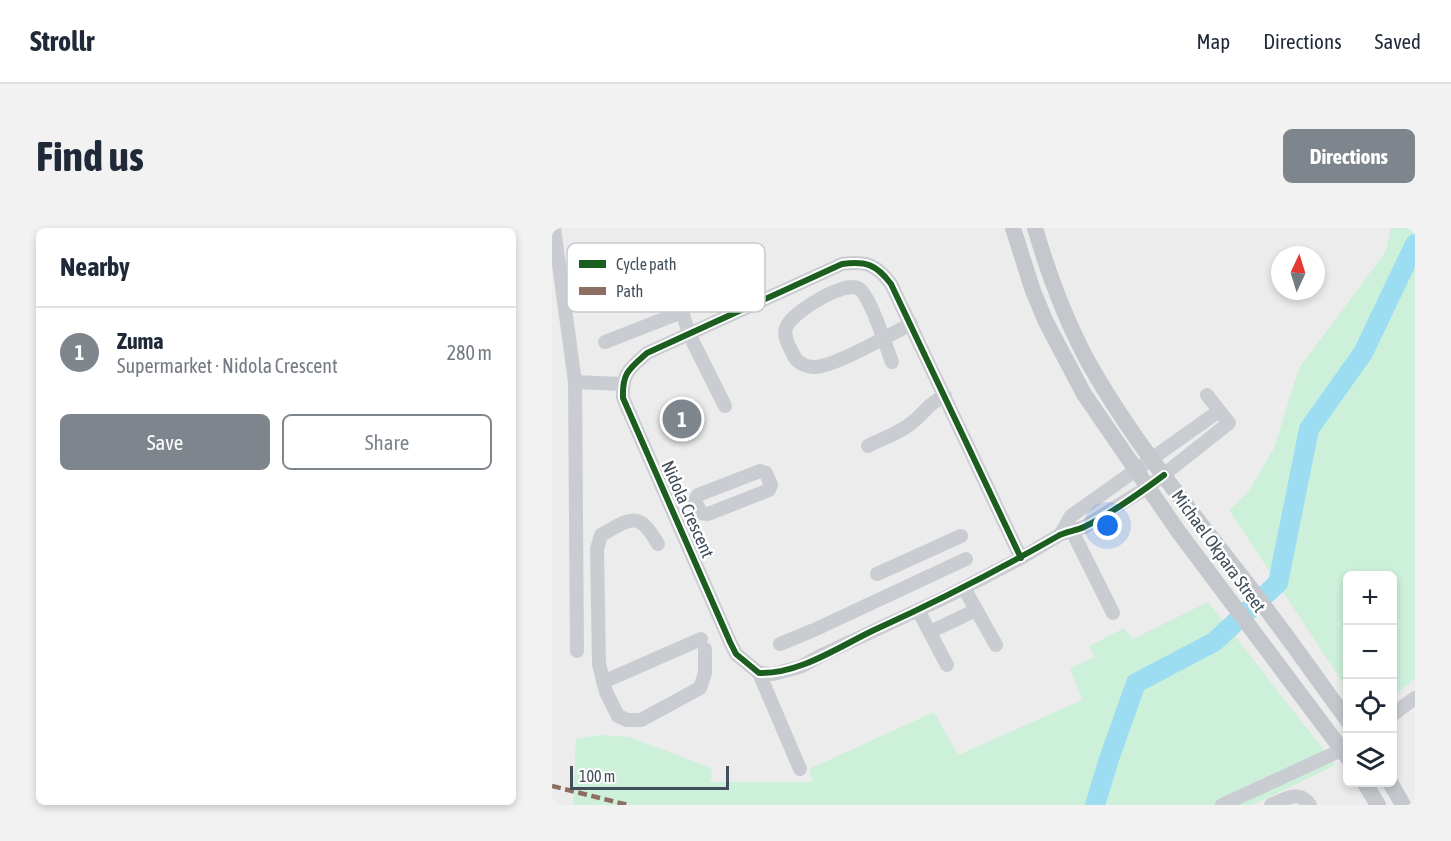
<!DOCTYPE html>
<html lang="en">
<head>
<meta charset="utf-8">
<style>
  :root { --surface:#fff; --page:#f2f2f3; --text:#1f2937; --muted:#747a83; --line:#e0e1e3; --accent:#7e858d }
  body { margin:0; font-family:"Asap Condensed",sans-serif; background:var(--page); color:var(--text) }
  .controls { position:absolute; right:18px; bottom:18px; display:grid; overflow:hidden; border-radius:9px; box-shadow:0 3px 9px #0003 }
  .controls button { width:54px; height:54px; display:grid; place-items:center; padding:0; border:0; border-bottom:2px solid var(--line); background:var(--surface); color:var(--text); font:30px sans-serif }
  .compass { position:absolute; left:719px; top:18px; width:54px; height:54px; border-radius:50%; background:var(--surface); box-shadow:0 3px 9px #0003; rotate:4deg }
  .scale { position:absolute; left:18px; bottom:15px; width:159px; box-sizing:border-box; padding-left:6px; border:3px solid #424e5a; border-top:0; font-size:16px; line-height:21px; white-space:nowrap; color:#424e5a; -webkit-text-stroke:4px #fff; paint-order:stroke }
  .you { position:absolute; left:556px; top:298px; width:21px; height:21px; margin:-15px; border:4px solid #fff; border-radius:50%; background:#1a73e8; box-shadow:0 0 0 9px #1a73e833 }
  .badge { display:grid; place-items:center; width:39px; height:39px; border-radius:50%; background:var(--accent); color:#fff; font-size:20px; font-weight:700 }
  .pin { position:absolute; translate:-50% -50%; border:3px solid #fff; box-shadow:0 2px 6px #0006 }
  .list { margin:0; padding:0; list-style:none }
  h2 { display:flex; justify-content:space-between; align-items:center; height:78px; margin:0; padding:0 24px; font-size:26px }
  h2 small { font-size:20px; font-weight:400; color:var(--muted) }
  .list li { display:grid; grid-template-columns:39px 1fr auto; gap:18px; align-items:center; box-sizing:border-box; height:90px; padding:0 24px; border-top:2px solid var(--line) }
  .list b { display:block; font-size:22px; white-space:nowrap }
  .list p { margin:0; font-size:20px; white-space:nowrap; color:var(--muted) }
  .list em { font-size:20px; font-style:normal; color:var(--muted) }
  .actions { display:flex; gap:12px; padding:18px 24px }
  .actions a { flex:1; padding:14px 0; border:2px solid var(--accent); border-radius:9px; text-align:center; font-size:21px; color:var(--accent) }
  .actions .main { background:var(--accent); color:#fff }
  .icon { flex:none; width:33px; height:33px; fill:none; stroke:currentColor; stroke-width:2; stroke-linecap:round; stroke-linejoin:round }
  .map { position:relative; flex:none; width:863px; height:577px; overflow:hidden; border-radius:9px }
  header { display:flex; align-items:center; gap:36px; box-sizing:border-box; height:84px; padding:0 30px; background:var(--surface); border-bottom:2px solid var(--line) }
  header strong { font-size:28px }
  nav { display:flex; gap:33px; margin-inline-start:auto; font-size:21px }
  .intro { display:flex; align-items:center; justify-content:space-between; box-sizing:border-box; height:144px; padding:0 36px }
  h1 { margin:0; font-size:42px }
  .button { padding:15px 27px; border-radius:9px; background:var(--accent); color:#fff; font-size:21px; font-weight:700 }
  main { display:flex; gap:36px; padding:0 36px }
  aside { flex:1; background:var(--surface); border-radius:9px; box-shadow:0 3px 9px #0003 }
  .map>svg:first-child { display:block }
</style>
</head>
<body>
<header>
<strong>Strollr</strong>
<nav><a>Map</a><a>Directions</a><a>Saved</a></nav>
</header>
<div class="intro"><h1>Find us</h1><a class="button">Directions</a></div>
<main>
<aside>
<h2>Nearby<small></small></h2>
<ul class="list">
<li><span class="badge">1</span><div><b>Zuma</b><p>Supermarket · Nidola Crescent</p></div><em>280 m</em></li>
</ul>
<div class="actions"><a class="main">Save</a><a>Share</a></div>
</aside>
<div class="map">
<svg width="863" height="577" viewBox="0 0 863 577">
  <rect width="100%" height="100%" fill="#edecec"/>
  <g fill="#cdf0db">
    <path d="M839,0H863V450L841,469L840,347H796L795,461L677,282L696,264L722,220L747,140L834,23Z"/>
    <path d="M656,374L784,537L701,577H21L24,511L48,507L77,509L160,540L158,554H261L257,541L382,484L406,527L530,472L518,440L543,429L537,418L572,400L581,411Z"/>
  </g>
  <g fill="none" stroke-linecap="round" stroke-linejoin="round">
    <path stroke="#9cddf2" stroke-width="20" d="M543,577L557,531L584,455L662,414L726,355L757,201L811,125L863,16"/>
    <g stroke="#c9cdd1" stroke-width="14">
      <path d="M2,0L23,154L25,423"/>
      <path d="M45,58L107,45L115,46L120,52L137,106L173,178"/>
      <path d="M53,114L130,84"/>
      <path d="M340,134C334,119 318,66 306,60C292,53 238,85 234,100C231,109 237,118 241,126C244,134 253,139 263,139C284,138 337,107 359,96"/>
      <path d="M23,154L70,156"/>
      <path d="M316,218C331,210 351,204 363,192C376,181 376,176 393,168"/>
      <path d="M208,243L214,245L219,257L217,262L156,286L149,285L143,273L146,267Z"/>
      <path d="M520,303L561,385"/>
      <path d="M509,306L519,288L667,183"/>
      <path d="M106,316C86,282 80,290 49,307L45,321L47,436L54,464L66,488L75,492H89L148,460L153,445V421"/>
      <path d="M469,330L339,56C324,36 314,33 290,36L95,125C77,141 70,145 71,170L178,414L184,426L207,445L221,446L248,439L272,426L394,369L469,330L509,306L532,299L596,259L677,195L655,167"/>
      <path d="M325,346L409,308"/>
      <path d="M412,360L444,417"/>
      <path d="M366,382L395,437"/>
      <path d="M378,404L424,382"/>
      <path d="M228,416L262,402L414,331"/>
      <path d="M207,445L248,541"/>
      <path d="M51,454L149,411"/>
      <path d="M840,487L863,470"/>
      <path d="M670,577L796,519"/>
      <path d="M719,577C733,571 747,561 758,577"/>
    </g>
    <g stroke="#c4c8cd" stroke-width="16">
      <path d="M461,0L481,63L494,94L532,166L626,303L796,530"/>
      <path d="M483,0C497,48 515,96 539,139C580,211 632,274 682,339C722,389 758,441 796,493"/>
      <path d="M812,554L826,577"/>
      <path d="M838,554L851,577"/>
    </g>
    <path stroke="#8d6e63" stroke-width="4.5" stroke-dasharray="9 4.5" stroke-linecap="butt" d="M0,558L76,577"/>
    <defs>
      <path id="cycleway" d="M469,330L339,56C324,36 314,33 290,36L95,125C77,141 70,145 71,170L178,414L184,426L207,445C247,446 285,420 320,403C384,374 445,343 506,308C514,303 524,303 532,299C559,286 588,265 612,247"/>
    </defs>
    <use href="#cycleway" stroke="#fff" stroke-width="10"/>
    <use href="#cycleway" stroke="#1b5e20" stroke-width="6"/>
  </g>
  <g text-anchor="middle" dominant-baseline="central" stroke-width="5" stroke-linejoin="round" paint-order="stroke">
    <g font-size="18" fill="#424e5a" stroke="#fff">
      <text transform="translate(136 281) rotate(66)">Nidola Crescent</text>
      <text transform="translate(667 323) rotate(54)">Michael Okpara Street</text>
    </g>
  </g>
  <rect x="15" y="15" width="198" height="69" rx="9" fill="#fff" stroke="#c6cace" stroke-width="1.5"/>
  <rect x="27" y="32" width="27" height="8" fill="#1b5e20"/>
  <rect x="27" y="59" width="27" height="8" fill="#8d6e63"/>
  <g font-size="16" fill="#424e5a">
    <text x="64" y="42">Cycle path</text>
    <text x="64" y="69">Path</text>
  </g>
</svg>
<div class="controls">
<button>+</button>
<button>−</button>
<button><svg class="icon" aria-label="locate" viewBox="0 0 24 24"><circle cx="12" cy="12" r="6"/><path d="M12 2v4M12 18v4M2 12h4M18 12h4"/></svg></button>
<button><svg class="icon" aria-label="layers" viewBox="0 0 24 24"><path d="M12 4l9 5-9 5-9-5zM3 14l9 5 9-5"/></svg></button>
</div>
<svg class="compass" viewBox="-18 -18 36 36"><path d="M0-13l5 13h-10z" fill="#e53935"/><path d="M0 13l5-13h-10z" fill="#747a83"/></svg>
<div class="scale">100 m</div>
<div class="you"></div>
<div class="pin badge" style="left:130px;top:191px">1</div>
</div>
</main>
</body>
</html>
